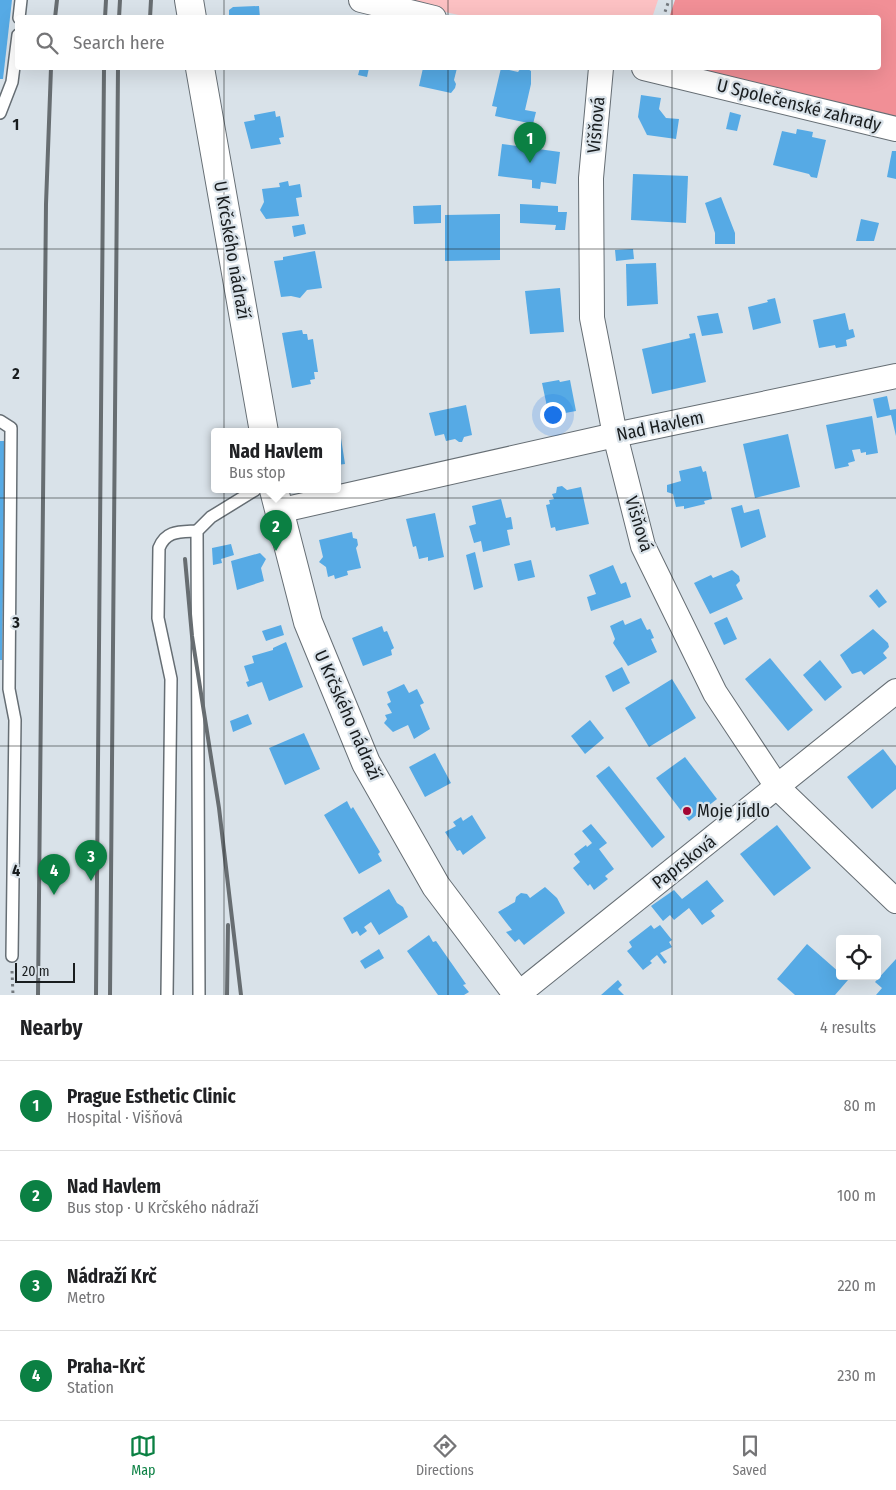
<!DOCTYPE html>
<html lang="en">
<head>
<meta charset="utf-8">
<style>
  :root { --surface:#fff; --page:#f2f2f2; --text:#202124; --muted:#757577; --line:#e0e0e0; --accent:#0b8043 }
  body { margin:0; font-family:"Fira Sans Condensed",sans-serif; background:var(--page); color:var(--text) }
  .controls { position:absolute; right:15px; bottom:15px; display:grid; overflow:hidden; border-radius:5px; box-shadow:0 5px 20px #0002 }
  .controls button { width:45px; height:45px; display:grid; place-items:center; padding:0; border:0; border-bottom:1px solid var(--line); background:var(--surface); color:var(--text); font:25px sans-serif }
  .scale { position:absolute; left:15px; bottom:12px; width:60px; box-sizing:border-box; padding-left:5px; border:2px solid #191d1f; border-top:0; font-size:14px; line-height:18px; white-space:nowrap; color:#191d1f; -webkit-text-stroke:4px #d9e2e9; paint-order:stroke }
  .you { position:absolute; left:552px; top:414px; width:18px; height:18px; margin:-12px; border:4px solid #fff; border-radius:50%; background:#1a73e8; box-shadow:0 0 0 8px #1a73e833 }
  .badge { display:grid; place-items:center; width:32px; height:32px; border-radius:50%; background:var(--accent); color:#fff; font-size:16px; font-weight:700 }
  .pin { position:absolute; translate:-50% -41px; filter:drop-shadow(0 1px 2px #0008) }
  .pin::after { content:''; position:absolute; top:26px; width:18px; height:15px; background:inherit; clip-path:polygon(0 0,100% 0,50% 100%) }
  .popup { position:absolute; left:211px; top:428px; width:130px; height:65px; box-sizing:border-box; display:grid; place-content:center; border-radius:5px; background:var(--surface); filter:drop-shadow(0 1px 4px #0005); font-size:16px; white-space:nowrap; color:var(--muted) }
  .popup b { font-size:19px; color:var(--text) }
  .popup::after { content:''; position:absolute; left:50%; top:100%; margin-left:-10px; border:10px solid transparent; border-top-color:var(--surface) }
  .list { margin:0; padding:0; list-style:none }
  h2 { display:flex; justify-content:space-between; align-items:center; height:65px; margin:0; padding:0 20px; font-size:21px }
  h2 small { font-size:16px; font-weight:400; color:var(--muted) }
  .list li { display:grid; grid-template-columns:32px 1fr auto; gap:15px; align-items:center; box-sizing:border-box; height:90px; padding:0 20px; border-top:1px solid var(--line) }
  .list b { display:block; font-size:19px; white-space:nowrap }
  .list p { margin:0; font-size:16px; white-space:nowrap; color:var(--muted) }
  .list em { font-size:16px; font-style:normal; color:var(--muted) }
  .icon { flex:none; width:28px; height:28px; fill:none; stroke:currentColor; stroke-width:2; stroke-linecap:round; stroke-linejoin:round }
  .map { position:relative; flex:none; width:896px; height:995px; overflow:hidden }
  .search { position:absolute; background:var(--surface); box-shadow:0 5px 20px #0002; left:15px; right:15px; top:15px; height:55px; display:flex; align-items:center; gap:12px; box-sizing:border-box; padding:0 18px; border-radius:5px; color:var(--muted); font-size:19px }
  .sheet { height:425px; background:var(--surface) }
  nav { display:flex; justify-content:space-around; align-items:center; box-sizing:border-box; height:70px; border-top:1px solid var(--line); background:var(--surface); font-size:14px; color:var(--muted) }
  nav a { display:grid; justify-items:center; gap:2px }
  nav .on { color:var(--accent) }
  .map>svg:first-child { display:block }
</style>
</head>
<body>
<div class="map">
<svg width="896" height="995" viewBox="0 0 896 995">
  <rect width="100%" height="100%" fill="#d9e2e9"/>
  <path fill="#fcc1c3" d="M390,0H658L652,18L468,17Z"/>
  <path fill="#f18f96" d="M675,0H896V122L673,68H878V18H669Z"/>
  <g fill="#56aae5">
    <path d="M0,0H12L3,79H0Z"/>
    <path d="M259,6L260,18H229V10L233,7Z"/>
    <path d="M360,68H369L367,77L358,75Z"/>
    <path d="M423,68H457L454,80L456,84L455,88L451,93L419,86Z"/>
    <path d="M501,68L518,72L521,68H526L531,71V84L525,110L536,112L533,124L495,116L497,107L492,106Z"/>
    <path d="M641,95L661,98L659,109L666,118L679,119L676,139L647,135L638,117Z"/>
    <path d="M275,111L276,117L280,116L284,137L279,138L281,144L251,149L244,122L255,120L254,115Z"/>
    <path d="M730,112L741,115L737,131L726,129Z"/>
    <path d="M797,129L813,132L812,137L826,140L817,178L811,177L809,174L773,165L782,131L796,134Z"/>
    <path d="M502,144L560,152L556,184L541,182L540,189L532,188V180L498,176Z"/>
    <path d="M892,151H896V179L887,177Z"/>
    <path d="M633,174L688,176L686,223L631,220Z"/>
    <path d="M288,181L289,186L300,184L302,197L296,198L299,216L266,219L260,210L264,202L262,189L280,187L279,183Z"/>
    <path d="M721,197L735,233V244H715V233L705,203Z"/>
    <path d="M520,204L558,206V212H567L565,230H555L556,225L520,223Z"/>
    <path d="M441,205V223L414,224L413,206Z"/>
    <path d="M500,214V260L445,261V215Z"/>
    <path d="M861,219L879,223L874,241H856Z"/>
    <path d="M304,224L306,234L294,237L292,226Z"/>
    <path d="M633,249L634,259L616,261L615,250Z"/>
    <path d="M315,251L322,288L307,290L300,298L291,296L281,297L274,261L283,260V257Z"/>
    <path d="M656,263L658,304L627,306L626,264Z"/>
    <path d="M560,288L564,332L530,334L525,291Z"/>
    <path d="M775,298L781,323L753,330L748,307L768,302L767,300Z"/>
    <path d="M718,313L723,333L702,336L697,316Z"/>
    <path d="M845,313L849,330L853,329L855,337L846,340L847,346L836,348L835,345L819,348L813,320Z"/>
    <path d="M302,330L303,334H307L308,340L313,339L318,372H314L315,379L310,380L311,384L292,388L282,333Z"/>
    <path d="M695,333L706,382L652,394L642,349L690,338L689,334Z"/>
    <path d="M559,380L560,382L570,380L576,411L549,416L542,383Z"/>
    <path d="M887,396L890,410L896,409V436L891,415L877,418L873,399Z"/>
    <path d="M466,405L472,435L464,437L462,442H459L455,439L446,441L444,434L435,436L429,413Z"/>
    <path d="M872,416L878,453L866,455V452L861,453L860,449L852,450L855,461L848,463L849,466L835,469L826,425Z"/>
    <path d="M340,432L345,464L337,465V433Z"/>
    <path d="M788,434L800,487L755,498L743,444Z"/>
    <path d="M0,441H5L2,660H0Z"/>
    <path d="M701,466L703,472L706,471L712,499L704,501L705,504L684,509V506L676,507L673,494L667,492V485L681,481L679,471Z"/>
    <path d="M562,486L567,490L581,487L589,524L556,531L555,527L551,528L546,505L550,504L549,500L554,499L552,494L556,493L557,487Z"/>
    <path d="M501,499L506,518L511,517L513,529L507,530L510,545L483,552L481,541L474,543L469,526L476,524L472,506Z"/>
    <path d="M742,505L744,513L759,509L766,537L741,548L731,508Z"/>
    <path d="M435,513L444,557L428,561V557L419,559L416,546L413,547L406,519Z"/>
    <path d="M352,532L353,538L357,539L358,545L356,548L361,568L347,571L348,575L335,579L334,575L328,577L326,567L319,562L323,557L319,540Z"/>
    <path d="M231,544L234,555L221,559L222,563L213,565L212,548Z"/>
    <path d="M475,552L483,587L474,590L466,555Z"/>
    <path d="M260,553L266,559L261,568L264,581L237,590L231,561Z"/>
    <path d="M531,560L535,577L518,581L514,564Z"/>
    <path d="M613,565L621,584L626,582L631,597L591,611L587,597L596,594L589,575Z"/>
    <path d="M732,570L739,576L740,581L736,585L743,599L710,614L694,583L711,575L713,578Z"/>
    <path d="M877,589L887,602L879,608L869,596Z"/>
    <path d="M727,617L737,639L724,645L714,623Z"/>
    <path d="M641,618L647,630L650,629L654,638L651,639L657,652L628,666L613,643L615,639L610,626L623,620L625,625Z"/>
    <path d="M281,625L284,635L266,641L262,631Z"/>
    <path d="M382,626L384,632L387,631L394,648L391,650L392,655L363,666L352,638Z"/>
    <path d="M873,629L888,643L889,647L883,653L887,658L864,675L861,671L852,674L840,655Z"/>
    <path d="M286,642L303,687L269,701L262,682L248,687L246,682L249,681L244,666L254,663L252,656L273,650V648Z"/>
    <path d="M770,658L813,710L788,731L745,679Z"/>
    <path d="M820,660L842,687L825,701L803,675Z"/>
    <path d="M622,667L630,683L613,692L605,676Z"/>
    <path d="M672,679L696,718L649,747L625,708Z"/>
    <path d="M404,684L409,693L417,689L424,703L420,705L430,729L414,739L408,725L393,732L384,723L387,719L385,715L392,713L387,704L391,702L387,692Z"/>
    <path d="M248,714L252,724L233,732L230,721Z"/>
    <path d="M590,720L604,738L585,754L571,736Z"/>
    <path d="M304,733L320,769L285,785L269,748Z"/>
    <path d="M883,749L896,766V789L872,809L847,777Z"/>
    <path d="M435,753L451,783L425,797L409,767Z"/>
    <path d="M685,757L717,799L689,821L656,778Z"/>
    <path d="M609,766L665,837L652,848L596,776Z"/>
    <path d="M347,801L351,809L353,807L380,852L378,854L382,861L359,874L324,815Z"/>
    <path d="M472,815L486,838L463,855L460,850L457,851L445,832L456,826L453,822L461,817L463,821Z"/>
    <path d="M591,824L607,843L599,849L614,869L605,876L608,879L594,890L590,884L588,886L573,868L580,862L574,854L586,845L587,847L592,843L582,831Z"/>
    <path d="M777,825L811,868L774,896L740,854Z"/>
    <path d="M707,880L724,901L711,911L715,916L702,925L689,908L674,920L670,915L663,921L651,906L674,890L682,899Z"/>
    <path d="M545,887L557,898L565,913L524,945L519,939L515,942L506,932L512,930L498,912L515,902L516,897L521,893L527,894L530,898Z"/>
    <path d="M389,889L397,903L403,907L408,917L379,935L371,922L364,927L367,931L360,936L357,931L352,934L343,918Z"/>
    <path d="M651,925L654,929L660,925L672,940L669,942L672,947L660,953L667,962L664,964L657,955L650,961L652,963L643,970L627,951L632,947L629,942Z"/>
    <path d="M429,935L433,942L436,941L466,984L463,985L469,992L464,995H438L407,951Z"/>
    <path d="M807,944L840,973V976L848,980L835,995H795L777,979Z"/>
    <path d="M379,949L384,958L365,969L360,961Z"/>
    <path d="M896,959V995H876L882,988L875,982Z"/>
    <path d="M618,980L622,985L618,989L624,995H601Z"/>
  </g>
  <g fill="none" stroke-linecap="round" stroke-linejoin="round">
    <defs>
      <g id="service">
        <path d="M19,18L21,0"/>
        <path d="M0,113L12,82L18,35"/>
        <path d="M0,421L11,428L9,689L15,720L12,956"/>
        <path d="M167,995L171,679L158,618L159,548C166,530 180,532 197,531"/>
        <path d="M199,995L197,531L211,517L255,490"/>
      </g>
      <g id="minor">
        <path d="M361,0L434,18"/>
        <path d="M601,68L591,178L592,318L615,435L643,546L715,693L778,788L896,901"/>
        <path d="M644,68L896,129"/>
        <path d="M278,511L615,435L896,376"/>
        <path d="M517,995L896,691"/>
      </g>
      <g id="tertiary">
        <path d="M189,0L192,18"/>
        <path d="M200,68L264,432"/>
        <path d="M274,490L308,622L366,763L436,886L518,995"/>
      </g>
    </defs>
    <use href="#service" stroke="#666e74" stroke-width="14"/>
    <use href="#minor" stroke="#666e74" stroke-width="26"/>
    <use href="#tertiary" stroke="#666e74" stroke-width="30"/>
    <g stroke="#73797e" stroke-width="3" stroke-dasharray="2.5 4" stroke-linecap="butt">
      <path d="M663,18L669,0"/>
      <path d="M12,971L13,995"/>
    </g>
    <use href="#service" stroke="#fff" stroke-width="11"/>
    <use href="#minor" stroke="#fff" stroke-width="24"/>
    <use href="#tertiary" stroke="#fff" stroke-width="28"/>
    <g stroke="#676d71" stroke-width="4">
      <path d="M55,18L57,0"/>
      <path d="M105,18L106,0"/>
      <path d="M119,18L120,0"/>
      <path d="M150,18L151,0"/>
      <path d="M185,559L192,636L219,808L241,995"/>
      <path d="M38,995L46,204L51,68"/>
      <path d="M96,995L104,68"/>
      <path d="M110,995L118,68"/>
      <path d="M227,995L228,925"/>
    </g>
  </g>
  <path fill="none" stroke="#191d1f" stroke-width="1" stroke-opacity="0.55" d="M224,0V18M448,0V18M672,0V18M224,68V995M448,68V995M672,68V995M0,249H896M0,498H896M0,746H896"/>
  <circle fill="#a30533" stroke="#d9e2e9" stroke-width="2" cx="687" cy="811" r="5"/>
  <g text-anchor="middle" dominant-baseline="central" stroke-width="4.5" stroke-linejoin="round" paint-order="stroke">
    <g font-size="18" fill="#191d1f" stroke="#d9e2e9">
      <text transform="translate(799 105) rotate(14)">U Společenské zahrady</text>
      <text transform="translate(596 125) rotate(-85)">Višňová</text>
      <text transform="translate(232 250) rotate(80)">U Krčského nádraží</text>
      <text transform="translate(660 426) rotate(-12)">Nad Havlem</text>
      <text transform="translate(639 524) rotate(73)">Višňová</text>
      <text transform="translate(348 715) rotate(66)">U Krčského nádraží</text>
      <text transform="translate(684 862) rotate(-38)">Paprsková</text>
    </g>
    <g font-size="18" fill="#191d1f" stroke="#d9e2e9" text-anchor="start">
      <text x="697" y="811">Moje jídlo</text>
    </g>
  </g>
  <g font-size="16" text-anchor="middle" font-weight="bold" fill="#191d1f" stroke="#d9e2e9" stroke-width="4.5" stroke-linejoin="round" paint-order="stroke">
    <text x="16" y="130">1</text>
    <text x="16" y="379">2</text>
    <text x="16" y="628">3</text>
    <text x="16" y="876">4</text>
  </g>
</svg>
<div class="controls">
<button><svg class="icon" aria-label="locate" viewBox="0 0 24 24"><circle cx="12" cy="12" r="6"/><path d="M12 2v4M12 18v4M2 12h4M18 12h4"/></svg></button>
</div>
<div class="scale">20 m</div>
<div class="you"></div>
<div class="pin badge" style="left:530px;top:163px">1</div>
<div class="pin badge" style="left:276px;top:551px">2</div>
<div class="popup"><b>Nad Havlem</b>Bus stop</div>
<div class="pin badge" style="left:91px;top:881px">3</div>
<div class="pin badge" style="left:54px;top:895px">4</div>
<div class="search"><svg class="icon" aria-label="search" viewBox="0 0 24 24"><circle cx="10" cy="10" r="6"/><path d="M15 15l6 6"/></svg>Search here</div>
</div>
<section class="sheet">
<h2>Nearby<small>4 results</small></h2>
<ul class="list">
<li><span class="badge">1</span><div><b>Prague Esthetic Clinic</b><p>Hospital · Višňová</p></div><em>80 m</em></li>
<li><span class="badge">2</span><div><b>Nad Havlem</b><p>Bus stop · U Krčského nádraží</p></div><em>100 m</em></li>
<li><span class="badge">3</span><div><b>Nádraží Krč</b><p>Metro</p></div><em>220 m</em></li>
<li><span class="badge">4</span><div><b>Praha-Krč</b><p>Station</p></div><em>230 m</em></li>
</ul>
</section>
<nav>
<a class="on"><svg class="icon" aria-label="map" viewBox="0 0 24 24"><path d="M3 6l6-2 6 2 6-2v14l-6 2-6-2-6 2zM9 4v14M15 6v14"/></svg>Map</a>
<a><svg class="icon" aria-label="directions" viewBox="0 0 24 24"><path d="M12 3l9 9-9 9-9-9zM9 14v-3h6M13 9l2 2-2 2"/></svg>Directions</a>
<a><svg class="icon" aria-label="saved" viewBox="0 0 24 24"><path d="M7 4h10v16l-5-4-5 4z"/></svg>Saved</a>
</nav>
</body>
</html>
